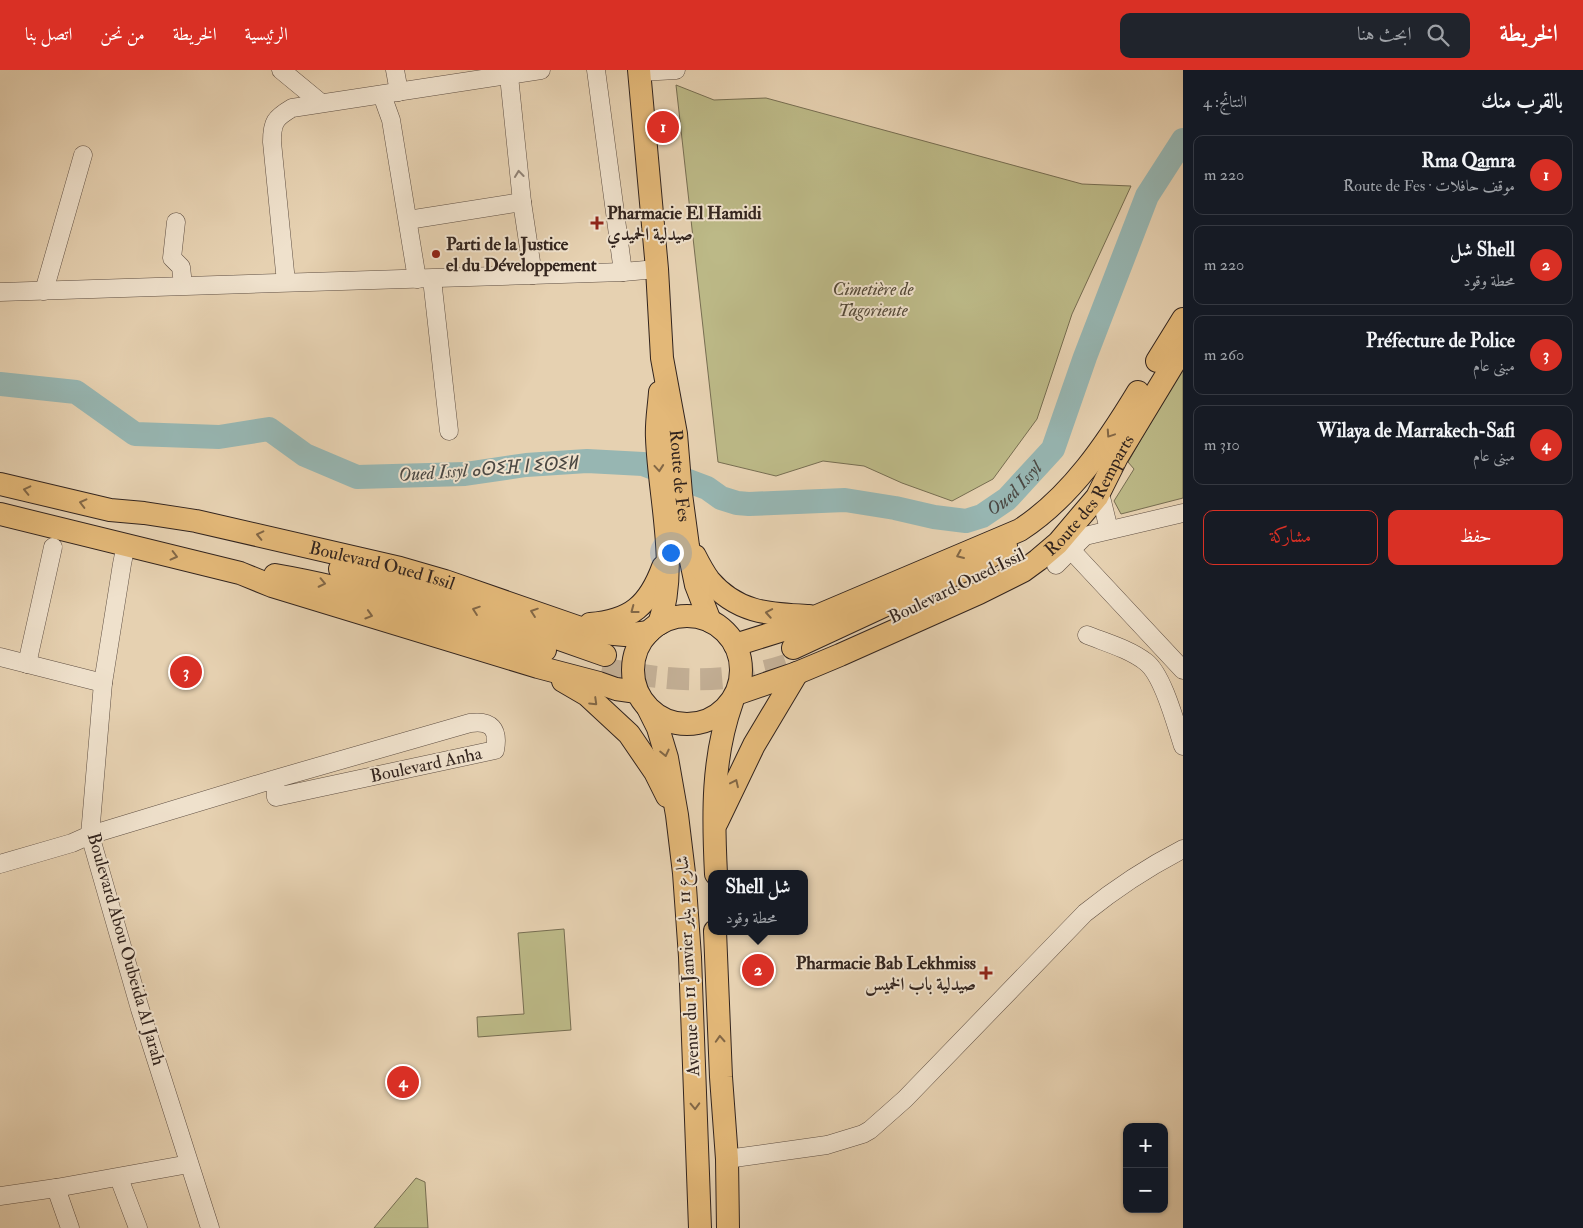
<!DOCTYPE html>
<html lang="ar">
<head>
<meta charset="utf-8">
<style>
  :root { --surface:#171b24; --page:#20242c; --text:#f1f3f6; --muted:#9ea1a6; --line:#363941; --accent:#d93025 }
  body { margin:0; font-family:"IM FELL Double Pica",Amiri,"Noto Sans Tifinagh",serif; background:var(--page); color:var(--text); direction:rtl }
  .controls { position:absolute; right:15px; bottom:15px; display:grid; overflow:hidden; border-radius:10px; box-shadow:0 1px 4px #0004 }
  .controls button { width:45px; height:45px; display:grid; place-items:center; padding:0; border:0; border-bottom:1px solid var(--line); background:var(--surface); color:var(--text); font:25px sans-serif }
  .you { position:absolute; left:670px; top:482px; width:18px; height:18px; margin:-12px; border:4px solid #fff; border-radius:50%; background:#1a73e8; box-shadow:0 0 0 8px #1a73e833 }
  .badge { display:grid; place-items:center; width:32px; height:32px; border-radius:50%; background:var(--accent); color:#fff; font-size:16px; font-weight:700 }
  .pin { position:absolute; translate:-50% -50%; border:2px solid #fff; box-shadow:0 1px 5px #0006 }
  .popup { position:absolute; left:708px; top:800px; width:100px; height:65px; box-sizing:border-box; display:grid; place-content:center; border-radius:10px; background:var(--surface); filter:drop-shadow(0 1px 4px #0005); font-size:16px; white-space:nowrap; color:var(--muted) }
  .popup b { font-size:19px; color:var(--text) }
  .popup::after { content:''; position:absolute; left:50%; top:100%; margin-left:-10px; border:10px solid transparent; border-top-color:var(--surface) }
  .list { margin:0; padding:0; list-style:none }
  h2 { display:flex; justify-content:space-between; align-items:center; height:65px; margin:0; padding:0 20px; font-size:21px }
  h2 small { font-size:16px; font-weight:400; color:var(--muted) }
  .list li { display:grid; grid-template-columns:32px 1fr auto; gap:15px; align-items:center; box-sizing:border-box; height:80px; margin:0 10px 10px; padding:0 10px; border:1px solid var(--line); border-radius:10px }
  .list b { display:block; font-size:19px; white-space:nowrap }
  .list p { margin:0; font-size:16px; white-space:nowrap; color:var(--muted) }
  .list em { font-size:16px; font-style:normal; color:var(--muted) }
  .actions { display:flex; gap:10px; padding:15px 20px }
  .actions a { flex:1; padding:11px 0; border:1px solid var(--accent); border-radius:10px; text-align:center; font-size:18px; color:var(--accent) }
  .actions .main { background:var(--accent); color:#fff }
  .icon { flex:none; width:28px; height:28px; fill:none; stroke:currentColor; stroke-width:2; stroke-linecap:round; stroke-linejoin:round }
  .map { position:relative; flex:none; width:1183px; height:1158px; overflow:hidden; direction:ltr }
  header { display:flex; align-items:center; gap:30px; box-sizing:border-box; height:70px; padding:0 25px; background:var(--accent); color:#fff }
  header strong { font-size:24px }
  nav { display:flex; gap:28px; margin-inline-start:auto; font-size:18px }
  .search { width:350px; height:45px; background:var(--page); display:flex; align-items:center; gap:12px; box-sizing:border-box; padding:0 18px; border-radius:10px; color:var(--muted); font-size:19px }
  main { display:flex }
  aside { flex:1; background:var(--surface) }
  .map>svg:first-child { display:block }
</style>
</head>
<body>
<header>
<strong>الخريطة</strong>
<div class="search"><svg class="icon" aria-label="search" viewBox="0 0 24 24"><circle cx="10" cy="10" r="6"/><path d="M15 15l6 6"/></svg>ابحث هنا</div>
<nav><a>الرئيسية</a><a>الخريطة</a><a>من نحن</a><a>اتصل بنا</a></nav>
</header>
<main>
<aside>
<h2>بالقرب منك<small>النتائج: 4</small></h2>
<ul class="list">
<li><span class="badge">1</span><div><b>Rma Qamra</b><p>موقف حافلات · Route de Fes</p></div><em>220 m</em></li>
<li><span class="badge">2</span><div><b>Shell شل</b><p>محطة وقود</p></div><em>220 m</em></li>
<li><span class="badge">3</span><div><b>Préfecture de Police</b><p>مبنى عام</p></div><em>260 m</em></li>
<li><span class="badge">4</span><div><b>Wilaya de Marrakech-Safi</b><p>مبنى عام</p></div><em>310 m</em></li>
</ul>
<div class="actions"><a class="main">حفظ</a><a>مشاركة</a></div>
</aside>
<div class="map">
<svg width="1183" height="1158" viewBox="0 0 1183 1158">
  <rect width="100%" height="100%" fill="#e6d1b1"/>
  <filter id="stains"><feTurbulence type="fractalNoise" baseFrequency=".004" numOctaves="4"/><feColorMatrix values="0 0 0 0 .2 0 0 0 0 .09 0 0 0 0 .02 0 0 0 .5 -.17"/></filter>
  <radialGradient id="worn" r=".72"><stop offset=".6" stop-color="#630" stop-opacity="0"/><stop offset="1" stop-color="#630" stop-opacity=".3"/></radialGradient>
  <g fill="#bcb987" stroke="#776e52">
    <path d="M676,15L714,30L766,28L1082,114L1131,116L1072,244L1037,349L993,409L952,431L902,413L864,396L823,391L776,406L718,392Z"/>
    <path d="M1183,296V428L1121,444L1114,431L1134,399L1128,392Z"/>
    <path d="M564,859L571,960L478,967L477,947L524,944L518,863Z"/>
    <path d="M416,1108L425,1112L428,1158H374Z"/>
  </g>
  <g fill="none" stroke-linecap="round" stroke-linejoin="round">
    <path stroke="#97b6b2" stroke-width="24" id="s1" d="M0,314L76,322L135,364L219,367L269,359L305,385L357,407L465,404L526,395L587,391L643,394L707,418L721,428L737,433L749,434L845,430L895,438L934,447L966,451L982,446L1007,429L1053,379L1085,287L1147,126L1183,70"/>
    <path stroke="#c2ae94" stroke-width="22" stroke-dasharray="22 11" stroke-linecap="butt" d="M602,598C670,612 729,616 795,592"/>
    <defs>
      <g id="minor">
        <path d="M281,0L321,33"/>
        <path d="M395,0L399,22"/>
        <path d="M596,0L623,202"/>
        <path d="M640,2L676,0"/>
        <path d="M509,6L522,132L533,205"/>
        <path d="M382,25L391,50L417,209"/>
        <path d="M408,150L522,132"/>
        <path d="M176,152L172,188L181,197L183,215"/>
        <path d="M432,209L449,361"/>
        <path d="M286,212L272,72C272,52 275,48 292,38L541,0"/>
        <path d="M44,221L83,85"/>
        <path d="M0,222L623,202L657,199"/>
        <path d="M1097,427L1102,431L1109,460"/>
        <path d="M126,474L122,494L103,613L90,765L140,939L210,1158"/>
        <path d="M1071,480L1183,600"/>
        <path d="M1056,495L1085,466L1183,443"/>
        <path d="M1087,565C1107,573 1129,579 1146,592C1163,605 1176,655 1183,676"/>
        <path d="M0,587L103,613"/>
        <path d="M27,594L53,477"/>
        <path d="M0,794L72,773L90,765L275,709L470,653C491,650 499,659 495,680L276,727L275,709"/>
        <path d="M727,1089L827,1075L863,1064L870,1060L905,1029L1085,843C1116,818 1148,797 1183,779"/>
        <path d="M119,1108L138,1158"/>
        <path d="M56,1118L70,1158"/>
        <path d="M0,1126L56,1118L189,1094"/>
      </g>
      <g id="major">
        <path id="s2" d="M639,0L657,199L662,288L676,364L681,424L688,476L696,515L710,551"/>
        <path d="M1157,291L1183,249"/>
        <path id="s3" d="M0,414L110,440L144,443L196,451L400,498L445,511L592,562L625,565L649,562"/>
        <path d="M0,444L240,503L272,516L538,597L599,613L616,619L637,622"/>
        <path d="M695,486C699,494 704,503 709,510C737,543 768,544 809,546"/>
        <path d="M340,499L437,526L605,585"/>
        <path d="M275,505C368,521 456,551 545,580"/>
        <circle cx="687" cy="600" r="54"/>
        <path d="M590,554C631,551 649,535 663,497"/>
        <path d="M659,554C679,498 659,427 657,368C656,353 659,337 660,322"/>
        <path d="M735,575L783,560L817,546L1020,460C1071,427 1107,373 1138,322"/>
        <path d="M793,578L905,526L979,494L1006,476"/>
        <path d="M563,611L587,625L629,664L655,702L667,726"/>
        <path id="s4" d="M736,624L797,603L840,585L979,523L1023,501L1038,490L1058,473L1097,427L1117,387L1183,278"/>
        <path d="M648,638L658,658L667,688L677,745L684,803L690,887L700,1158"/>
        <path d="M717,752L754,675L797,603"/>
        <path d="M716,804C713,745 712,688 732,632"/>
        <path d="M715,861L721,1007L727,1089L728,1158"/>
      </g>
    </defs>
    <use href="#minor" stroke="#5f4f43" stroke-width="19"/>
    <use href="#major" stroke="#32241e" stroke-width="24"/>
    <use href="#minor" stroke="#efe1cc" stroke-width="18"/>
    <use href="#major" stroke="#e3b878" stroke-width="22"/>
  </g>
  <defs><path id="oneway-chevron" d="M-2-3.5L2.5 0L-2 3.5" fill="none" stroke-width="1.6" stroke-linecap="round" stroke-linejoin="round" transform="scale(1.25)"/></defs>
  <use stroke="#908275" href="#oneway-chevron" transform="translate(519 104) rotate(-96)"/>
  <g stroke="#826746">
    <use href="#oneway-chevron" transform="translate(1110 364) rotate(124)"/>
    <use href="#oneway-chevron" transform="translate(659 398) rotate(85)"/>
    <use href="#oneway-chevron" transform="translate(27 420) rotate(-167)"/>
    <use href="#oneway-chevron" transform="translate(83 433) rotate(-166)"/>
    <use href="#oneway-chevron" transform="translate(260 465) rotate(-167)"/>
    <use href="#oneway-chevron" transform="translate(960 485) rotate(157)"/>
    <use href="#oneway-chevron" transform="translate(174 486) rotate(14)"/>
    <use href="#oneway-chevron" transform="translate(322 513) rotate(12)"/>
    <use href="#oneway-chevron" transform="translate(476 540) rotate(-161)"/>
    <use href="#oneway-chevron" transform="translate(634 540) rotate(143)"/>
    <use href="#oneway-chevron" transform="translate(534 542) rotate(-161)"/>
    <use href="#oneway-chevron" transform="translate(769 543) rotate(-170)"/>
    <use href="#oneway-chevron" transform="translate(369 545) rotate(17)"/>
    <use href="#oneway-chevron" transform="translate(594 632) rotate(44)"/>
    <use href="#oneway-chevron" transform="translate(665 683) rotate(77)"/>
    <use href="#oneway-chevron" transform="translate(735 713) rotate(-65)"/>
    <use href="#oneway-chevron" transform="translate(720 969) rotate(-93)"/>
    <use href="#oneway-chevron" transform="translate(695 1036) rotate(88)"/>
  </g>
  <g fill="#8f2418" stroke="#efe1cc" stroke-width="2">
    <path d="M594.5 145.5h5v5h5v5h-5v5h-5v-5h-5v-5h5z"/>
    <circle cx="436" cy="184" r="5"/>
    <path d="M983.5 895.5h5v5h5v5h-5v5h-5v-5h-5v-5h5z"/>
  </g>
  <g text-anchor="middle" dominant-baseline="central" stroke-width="4" stroke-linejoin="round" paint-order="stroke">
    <g font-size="18" font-weight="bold" fill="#32241e" stroke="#efe1cc" text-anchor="start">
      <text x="607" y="143">Pharmacie El Hamidi<tspan x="607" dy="21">صيدلية الحميدي</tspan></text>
      <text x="446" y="174">Parti de la Justice<tspan x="446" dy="21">el du Développement</tspan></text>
      <text x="976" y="893" text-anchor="end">Pharmacie Bab Lekhmiss<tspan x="976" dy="21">صيدلية باب الخميس</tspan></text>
    </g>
    <g font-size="18" font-style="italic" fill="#544938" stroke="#efe1cc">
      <text x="873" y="219">Cimetière de<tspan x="873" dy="21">Tagoriente</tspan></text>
    </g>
    <g font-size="18" fill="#32241e" stroke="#efe1cc">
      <text stroke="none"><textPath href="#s2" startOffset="408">Route de Fes</textPath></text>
      <text stroke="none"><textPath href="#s4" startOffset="415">Route des Remparts</textPath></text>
      <text stroke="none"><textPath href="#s3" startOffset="391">Boulevard Oued Issil</textPath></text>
      <text transform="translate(957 516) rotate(-26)">Boulevard Oued Issil</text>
      <text transform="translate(426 695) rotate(-12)">Boulevard Anha</text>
      <text transform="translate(126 879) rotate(74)">Boulevard Abou Oubeida Al Jarah</text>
      <text transform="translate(688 896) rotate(-93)">Avenue du 11 Janvier شارع 11 يناير</text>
    </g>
    <g font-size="19" font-style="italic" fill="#4b4843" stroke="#efe1cc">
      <text transform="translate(488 399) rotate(-4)">Oued Issyl ⴰⵙⵉⴼ ⵏ ⵉⵙⵉⵍ</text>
      <text stroke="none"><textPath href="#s1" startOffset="1064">Oued Issyl</textPath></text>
    </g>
  </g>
  <rect width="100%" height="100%" filter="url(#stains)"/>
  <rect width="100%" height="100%" fill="url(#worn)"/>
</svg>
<div class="controls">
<button>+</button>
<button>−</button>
</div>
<div class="you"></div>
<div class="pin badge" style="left:663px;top:57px">1</div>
<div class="pin badge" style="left:758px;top:900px">2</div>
<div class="popup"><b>Shell شل</b>محطة وقود</div>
<div class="pin badge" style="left:186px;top:602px">3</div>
<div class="pin badge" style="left:403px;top:1012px">4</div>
</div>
</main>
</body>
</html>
